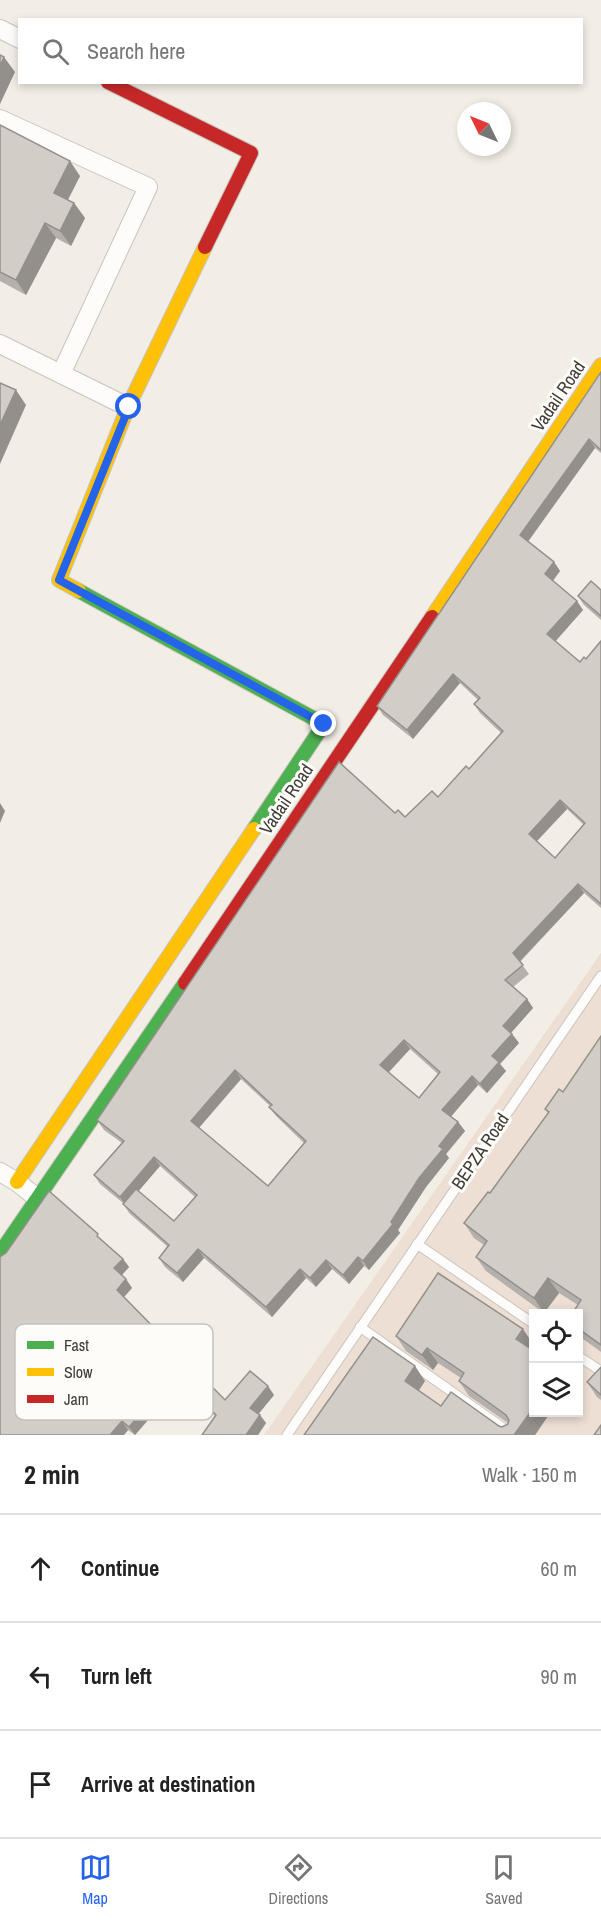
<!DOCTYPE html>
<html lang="en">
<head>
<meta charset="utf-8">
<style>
  :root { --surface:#fff; --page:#f2f2f2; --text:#222; --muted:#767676; --line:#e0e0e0; --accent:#2563eb }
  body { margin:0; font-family:"Archivo Narrow",sans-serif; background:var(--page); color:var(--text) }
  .controls { position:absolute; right:18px; bottom:18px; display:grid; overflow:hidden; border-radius:0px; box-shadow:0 3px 9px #0003 }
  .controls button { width:54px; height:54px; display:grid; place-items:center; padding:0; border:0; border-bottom:2px solid var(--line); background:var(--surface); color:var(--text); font:30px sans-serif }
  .compass { position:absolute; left:457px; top:102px; width:54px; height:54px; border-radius:50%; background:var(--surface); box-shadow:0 3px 9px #0003; rotate:313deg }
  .stop { position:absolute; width:18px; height:18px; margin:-14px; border:4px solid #2563eb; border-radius:50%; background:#fff }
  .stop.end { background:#2563eb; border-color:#fff; box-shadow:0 2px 6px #0008 }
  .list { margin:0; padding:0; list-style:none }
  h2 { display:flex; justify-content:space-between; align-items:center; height:78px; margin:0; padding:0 24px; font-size:26px }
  h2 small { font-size:20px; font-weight:400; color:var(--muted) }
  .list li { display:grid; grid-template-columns:39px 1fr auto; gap:18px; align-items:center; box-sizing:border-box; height:108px; padding:0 24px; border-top:2px solid var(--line) }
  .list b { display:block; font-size:22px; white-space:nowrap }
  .list em { font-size:20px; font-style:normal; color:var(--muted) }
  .icon { flex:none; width:33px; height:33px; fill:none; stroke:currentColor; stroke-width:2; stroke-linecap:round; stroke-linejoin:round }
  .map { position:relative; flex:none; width:601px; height:1435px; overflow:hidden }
  .search { position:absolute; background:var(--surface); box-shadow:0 3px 9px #0003; left:18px; right:18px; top:18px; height:66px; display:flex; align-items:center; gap:15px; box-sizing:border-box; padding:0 21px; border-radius:0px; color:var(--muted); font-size:22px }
  .sheet { height:402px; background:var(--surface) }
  nav { display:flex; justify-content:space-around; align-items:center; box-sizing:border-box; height:84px; border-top:2px solid var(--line); background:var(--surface); font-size:16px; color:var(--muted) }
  nav a { display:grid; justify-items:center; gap:3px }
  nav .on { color:var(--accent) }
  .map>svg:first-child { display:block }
</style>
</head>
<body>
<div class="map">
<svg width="601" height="1435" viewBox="0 0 601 1435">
  <rect width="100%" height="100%" fill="#f2ede5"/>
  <path fill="#eedfd5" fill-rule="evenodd" d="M601,953V1435H264ZM534,1314H578V1412H534Z"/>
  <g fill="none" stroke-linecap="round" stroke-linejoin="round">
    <defs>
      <g id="lane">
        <path d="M417,1244L534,1324"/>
        <path d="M360,1327L513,1435"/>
        <path d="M578,1356L601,1371"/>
        <path d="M287,1435L601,976"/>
      </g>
      <g id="street">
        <path d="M0,29L20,39"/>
        <path d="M0,119L148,187L61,374"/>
        <path d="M0,344L128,407"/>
        <path d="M0,1172L17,1182L37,1198"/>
      </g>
      <g id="fast">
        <path d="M79,591L324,724L254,829"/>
        <path d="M0,1253L185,983"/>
      </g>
      <g id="slow">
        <path d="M79,591L59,580L128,407L205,247"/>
        <path d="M432,617L601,365"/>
        <path d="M17,1182L254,829"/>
      </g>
      <g id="jam">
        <path d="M108,82L251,153L205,247"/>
        <path d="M185,983L432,617"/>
      </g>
    </defs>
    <use href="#lane" stroke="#c8c4be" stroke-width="11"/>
    <use href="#street" stroke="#c8c4be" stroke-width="20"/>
    <use href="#fast" stroke="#c8c4be" stroke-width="16"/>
    <use href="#slow" stroke="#c8c4be" stroke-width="16"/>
    <use href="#jam" stroke="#c8c4be" stroke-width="16"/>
    <use href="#lane" stroke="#fdfcfb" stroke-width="9"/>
    <use href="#street" stroke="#fdfcfb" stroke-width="18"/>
    <use href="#fast" stroke="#4caf50" stroke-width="14"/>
    <use href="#slow" stroke="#ffc107" stroke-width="14"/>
    <use href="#jam" stroke="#c62828" stroke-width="14"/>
  </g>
  <g fill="#b5b0ab" fill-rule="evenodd">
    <path d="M0,125L80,176L68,200L74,203L85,218L71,246L56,238L26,295L0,281Z"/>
    <path d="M601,372V453L595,448L528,542L554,562L560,571L553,581L583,610L555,641L580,662L586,659L601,641V908L584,893L520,962L529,974L513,987L527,999L533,1008L511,1033L519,1043L500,1064L506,1071L487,1093L478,1085L451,1116L458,1122L465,1131L446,1154L449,1158L426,1187L398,1230L400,1233L369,1270L364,1266L349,1284L332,1269L316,1287L306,1278L272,1317L204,1258L183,1282L165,1267L159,1258L168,1247L129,1213L123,1203L100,1184L94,1175L122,1143L104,1130L97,1120L395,813L405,817L438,797L469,769L501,733L480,713L474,704L478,700L460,683L413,739L383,715L377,706ZM567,809L584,825L555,858L537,841ZM410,1049L438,1074L419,1098L389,1072ZM241,1079L270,1106L269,1107L276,1116L304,1143L268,1186L199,1128ZM160,1166L195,1197L174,1221L138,1191Z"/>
    <path d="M601,590V620L584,605L578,596Z"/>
    <path d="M601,1036V1352L579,1336L578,1305L559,1293L544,1313L486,1271L476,1257L484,1245L474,1238L464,1223L490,1193L548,1113L545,1109L563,1092Z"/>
    <path d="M104,1243L123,1259L129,1267L122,1275L132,1288L124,1297L225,1400L274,1395L258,1414L266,1423L258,1435H202L215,1416L181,1382L135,1435L128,1430L124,1435Z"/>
    <path d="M396,1336L533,1344L530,1349L534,1413H550L535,1435H304L425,1381L419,1390L441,1406L502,1427L508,1424V1423L469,1396L459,1381L461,1378L438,1363L433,1370L406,1351Z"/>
    <path d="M601,1367V1400L597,1397L587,1382Z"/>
  </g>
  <g fill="#93908b">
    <path d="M4,57L15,72L0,104V66Z"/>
    <path d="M70,161L80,176L64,207L54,193Z"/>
    <path d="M74,203L85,218L71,246L60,231Z"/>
    <path d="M45,223L56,238L26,295L16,280Z"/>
    <path d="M16,390L26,405L0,464V425Z"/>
    <path d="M589,439L595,448L526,544L520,535Z"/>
    <path d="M554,562L560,571L551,583L545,574Z"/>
    <path d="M577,601L583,610L554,643L547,634Z"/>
    <path d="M453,674L460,683L413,739L407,730Z"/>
    <path d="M560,800L567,809L535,843L529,834Z"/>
    <path d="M0,803L5,811L0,823Z"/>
    <path d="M578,884L584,893L519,962L513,953Z"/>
    <path d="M527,999L533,1008L509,1035L503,1026Z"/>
    <path d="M512,1034L519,1043L500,1064L506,1071L487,1093L480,1084L492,1056Z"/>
    <path d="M404,1040L410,1049L387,1074L380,1065Z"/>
    <path d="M235,1070L241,1079L197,1130L191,1121Z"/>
    <path d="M472,1076L478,1085L449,1119L442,1110Z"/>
    <path d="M458,1122L465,1131L446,1154L449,1158L426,1187L398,1230L400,1233L369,1270L363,1261L391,1222L439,1146Z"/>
    <path d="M154,1157L160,1166L126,1206L120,1197Z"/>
    <path d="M198,1249L204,1258L183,1282L177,1273Z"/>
    <path d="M358,1257L364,1266L349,1284L343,1275Z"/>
    <path d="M123,1259L129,1267L120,1277L114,1268Z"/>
    <path d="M326,1260L332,1269L316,1287L310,1278Z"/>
    <path d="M300,1269L306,1278L272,1317L266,1307Z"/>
    <path d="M548,1278L559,1293L544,1313L534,1298Z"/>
    <path d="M126,1279L132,1288L123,1298L117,1290Z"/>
    <path d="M523,1329L533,1344L526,1354L516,1339Z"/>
    <path d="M427,1348L438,1363L433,1370L422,1355Z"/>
    <path d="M415,1366L425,1381L415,1396L405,1381Z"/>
    <path d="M175,1373L181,1382L135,1435L129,1427Z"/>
    <path d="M268,1386L274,1395L256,1417L250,1408Z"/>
    <path d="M534,1407V1413H550L535,1435H514Z"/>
    <path d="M260,1415L266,1423L258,1435H246Z"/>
    <path d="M122,1421L128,1430L124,1435H110Z"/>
  </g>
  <g fill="#d2cdc7" stroke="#93908b" stroke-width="1.5" fill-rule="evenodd">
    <path d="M0,55L4,57L0,66Z"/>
    <path d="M0,125L70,161L54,193L74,203L60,231L45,223L16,280L0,272Z"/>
    <path d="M601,372V450L589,439L520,535L554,562L545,574L577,601L547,634L580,662L584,657L586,659L601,641V904L578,884L513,953L523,965L505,980L527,999L503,1026L512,1034L492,1056L499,1062L480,1084L472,1076L442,1110L458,1122L439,1146L443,1149L419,1178L391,1222L393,1224L363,1261L358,1257L343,1275L326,1260L310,1278L300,1269L266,1307L198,1249L177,1273L159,1258L169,1245L123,1204L136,1189L174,1221L197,1195L154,1157L120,1197L94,1175L124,1141L97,1120L339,762L395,813L398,810L405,817L432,791L438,797L466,766L469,769L503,731L474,704L480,698L453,674L407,730L377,706ZM560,800L585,823L555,858L529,834ZM404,1040L440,1072L419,1098L380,1065ZM235,1070L272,1105L269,1107L306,1141L268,1186L191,1121Z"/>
    <path d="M0,383L16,390L0,425Z"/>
    <path d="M591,581L601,590V616L578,596Z"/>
    <path d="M601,1036V1345L579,1329V1314H572L581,1300L548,1278L534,1298L476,1257L487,1241L464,1223L488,1192L490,1193L549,1112L545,1109L559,1089L563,1092Z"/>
    <path d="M49,1191L98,1234L97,1236L123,1259L114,1268L126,1279L117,1290L225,1400L250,1371L268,1386L250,1408L260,1415L246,1435H202L216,1415L175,1373L129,1427L122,1421L110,1435H0V1257L6,1253Z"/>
    <path d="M438,1273L523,1329L516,1339L534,1351V1407L514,1435H304L373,1337L415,1366L405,1381L441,1406L451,1392L499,1426L502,1427L508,1424L509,1420L506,1415L459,1381L464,1373L427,1348L422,1355L396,1336Z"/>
    <path d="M601,1367V1395L587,1382Z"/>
    <path d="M601,1425V1435H594Z"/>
  </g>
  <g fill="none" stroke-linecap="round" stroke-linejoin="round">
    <path stroke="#2563eb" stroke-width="8" d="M129,407L59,580L324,724"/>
  </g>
  <g text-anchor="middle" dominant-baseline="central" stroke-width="6" stroke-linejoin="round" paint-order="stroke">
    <g font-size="18" fill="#3f3b35" stroke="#fefcf9">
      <text transform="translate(558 396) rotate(-56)">Vadail Road</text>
      <text transform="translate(286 799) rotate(-56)">Vadail Road</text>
      <text transform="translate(480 1151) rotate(-56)">BEPZA Road</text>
    </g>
  </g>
  <rect x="15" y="1324" width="198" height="96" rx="9" fill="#fefcf9" stroke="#c5c2be" stroke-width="1.5"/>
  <rect x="27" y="1341" width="27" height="8" fill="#4caf50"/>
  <rect x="27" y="1368" width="27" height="8" fill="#ffc107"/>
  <rect x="27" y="1395" width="27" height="8" fill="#c62828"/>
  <g font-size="16" fill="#3f3b35">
    <text x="64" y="1351">Fast</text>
    <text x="64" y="1378">Slow</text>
    <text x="64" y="1405">Jam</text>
  </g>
</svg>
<div class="controls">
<button><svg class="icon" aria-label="locate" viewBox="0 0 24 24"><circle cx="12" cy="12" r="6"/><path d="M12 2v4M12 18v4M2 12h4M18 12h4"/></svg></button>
<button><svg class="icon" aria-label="layers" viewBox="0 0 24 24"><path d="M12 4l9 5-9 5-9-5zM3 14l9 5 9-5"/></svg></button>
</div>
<svg class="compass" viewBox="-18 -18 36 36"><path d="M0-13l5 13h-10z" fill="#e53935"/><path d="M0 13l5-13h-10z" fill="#767676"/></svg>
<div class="stop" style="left:129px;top:407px"></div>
<div class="stop end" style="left:324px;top:724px"></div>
<div class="search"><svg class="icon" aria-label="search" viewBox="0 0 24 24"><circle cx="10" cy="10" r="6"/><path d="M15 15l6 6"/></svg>Search here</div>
</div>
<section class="sheet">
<h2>2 min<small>Walk · 150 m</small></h2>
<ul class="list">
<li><svg class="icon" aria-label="ahead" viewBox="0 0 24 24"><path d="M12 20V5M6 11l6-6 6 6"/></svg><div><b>Continue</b></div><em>60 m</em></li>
<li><svg class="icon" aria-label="left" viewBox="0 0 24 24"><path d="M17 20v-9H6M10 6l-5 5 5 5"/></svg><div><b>Turn left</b></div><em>90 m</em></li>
<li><svg class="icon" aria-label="arrive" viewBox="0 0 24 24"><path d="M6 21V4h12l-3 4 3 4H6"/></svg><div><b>Arrive at destination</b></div></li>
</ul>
</section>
<nav>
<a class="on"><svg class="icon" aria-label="map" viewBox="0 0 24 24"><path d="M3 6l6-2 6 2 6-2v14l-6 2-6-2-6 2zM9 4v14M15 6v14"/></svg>Map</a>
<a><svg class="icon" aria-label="directions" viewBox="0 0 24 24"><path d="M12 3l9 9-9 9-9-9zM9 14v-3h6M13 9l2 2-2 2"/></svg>Directions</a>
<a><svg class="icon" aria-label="saved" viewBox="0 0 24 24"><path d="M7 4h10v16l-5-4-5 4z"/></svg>Saved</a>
</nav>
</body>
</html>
